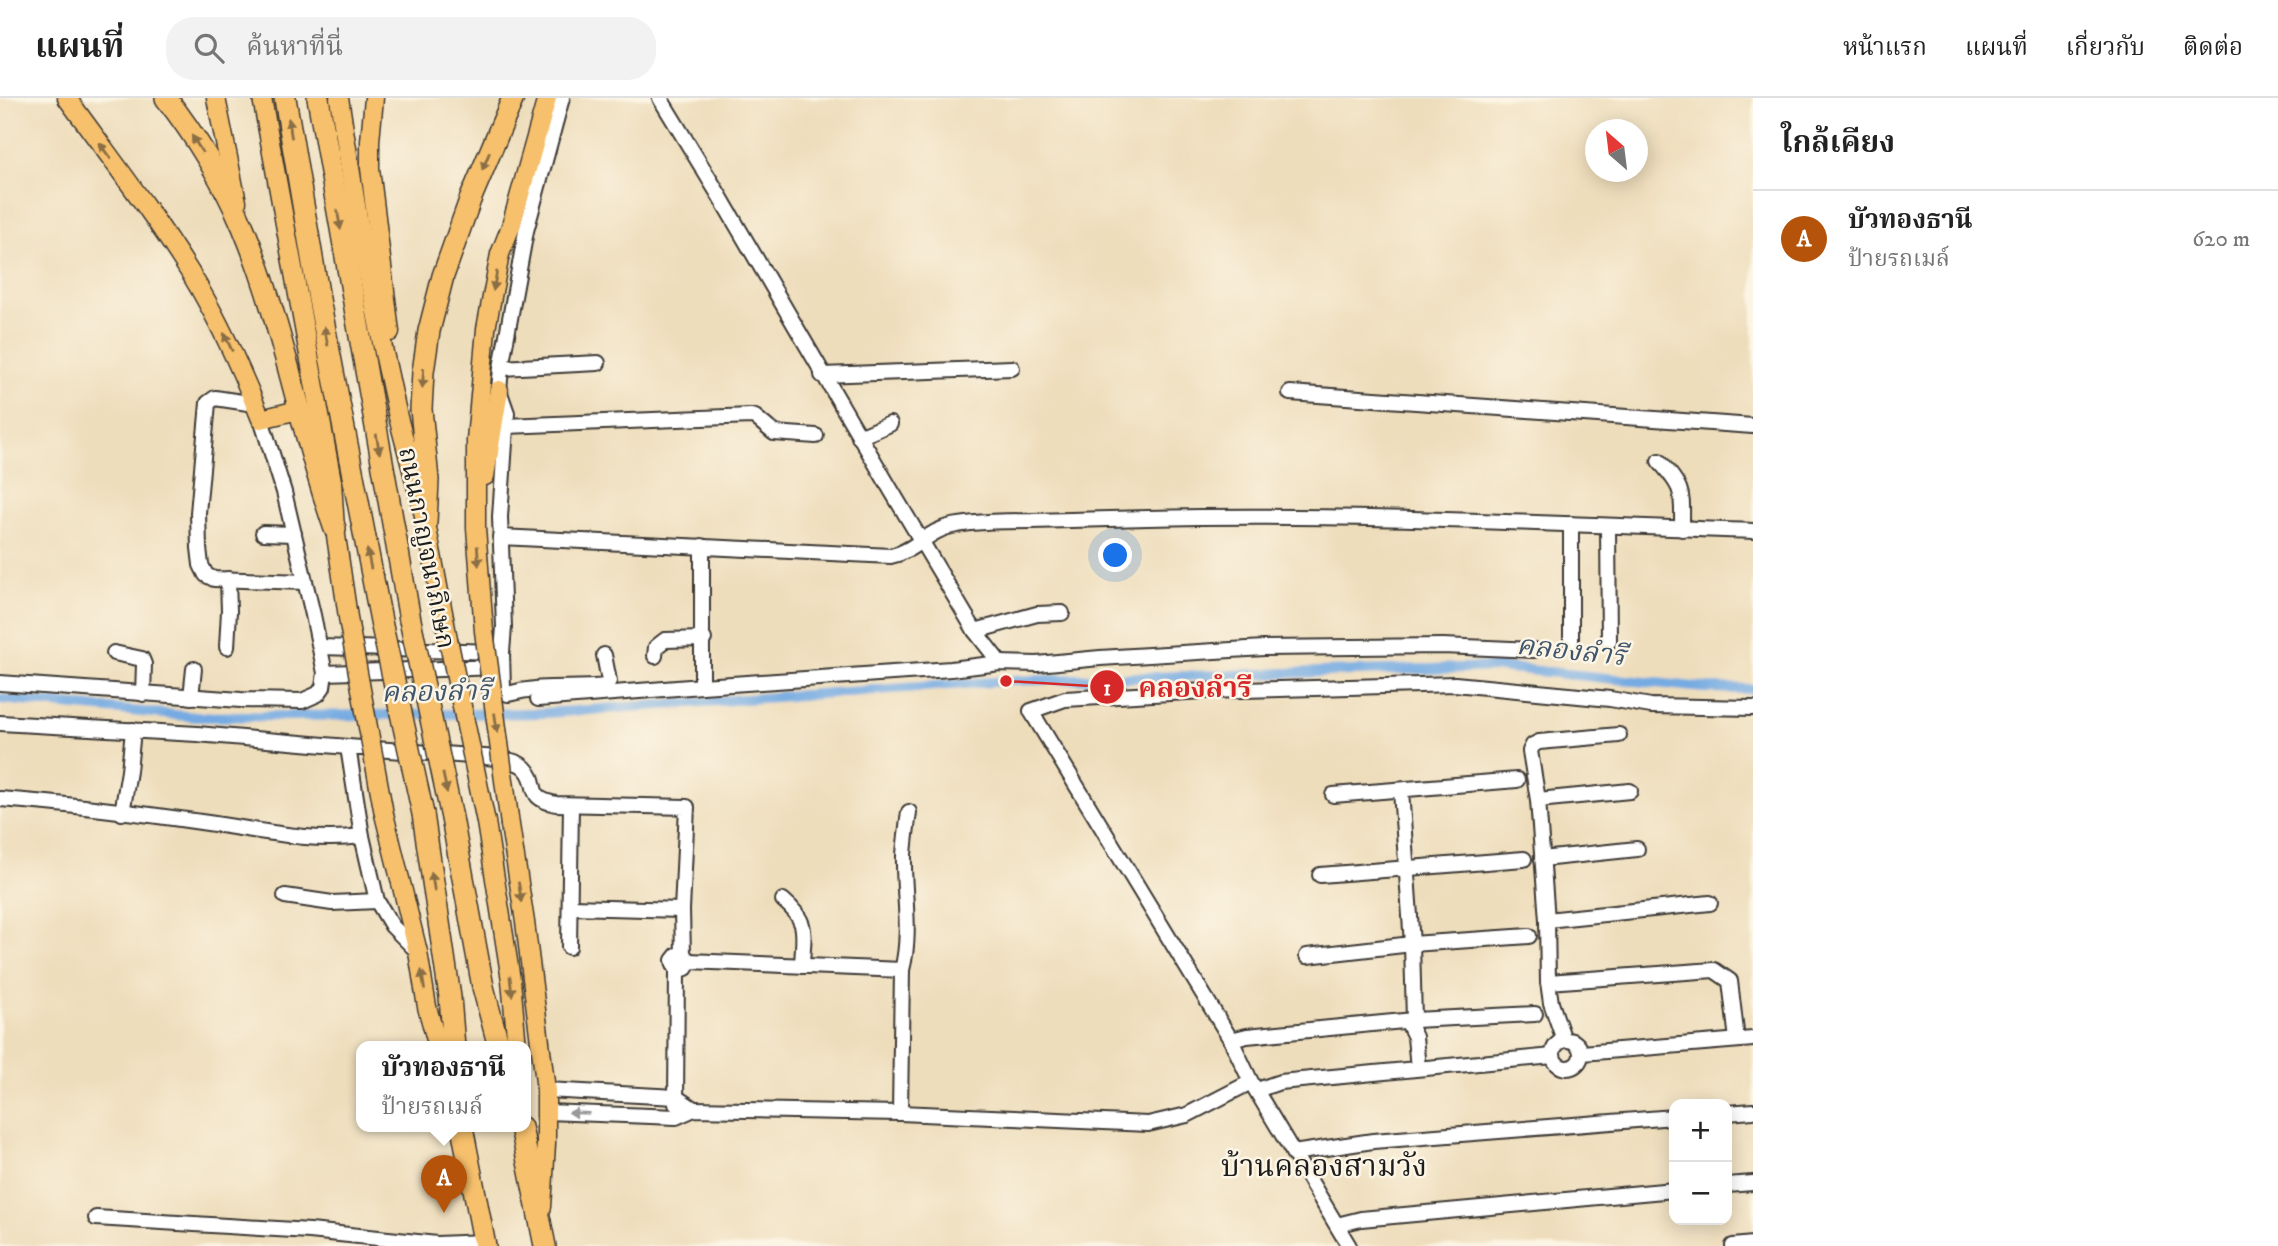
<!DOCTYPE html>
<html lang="th">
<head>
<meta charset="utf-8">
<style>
  :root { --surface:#fff; --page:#f2f2f2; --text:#222; --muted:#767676; --line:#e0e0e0; --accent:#b45309 }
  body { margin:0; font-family:"IM FELL DW Pica","Noto Serif Thai",serif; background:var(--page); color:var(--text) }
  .controls { position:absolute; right:21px; bottom:21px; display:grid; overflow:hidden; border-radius:14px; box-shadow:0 4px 18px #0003 }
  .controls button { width:63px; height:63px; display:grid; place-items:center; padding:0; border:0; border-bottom:2px solid var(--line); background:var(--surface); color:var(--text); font:35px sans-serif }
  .compass { position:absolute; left:1585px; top:21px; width:63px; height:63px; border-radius:50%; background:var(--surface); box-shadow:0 4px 18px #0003; rotate:332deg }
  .you { position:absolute; left:1116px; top:458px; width:24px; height:24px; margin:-18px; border:5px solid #fff; border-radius:50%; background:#1a73e8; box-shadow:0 0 0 10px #1a73e833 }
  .badge { display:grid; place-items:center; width:46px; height:46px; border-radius:50%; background:var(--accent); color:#fff; font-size:23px; font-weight:700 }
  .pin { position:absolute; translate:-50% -58px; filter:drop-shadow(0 2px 4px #0008) }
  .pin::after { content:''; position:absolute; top:37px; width:24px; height:21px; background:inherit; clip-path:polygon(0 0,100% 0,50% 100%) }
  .popup { position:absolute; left:356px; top:943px; width:175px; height:91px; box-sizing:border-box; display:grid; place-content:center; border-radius:14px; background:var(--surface); filter:drop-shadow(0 2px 5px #0005); font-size:23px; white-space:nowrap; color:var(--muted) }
  .popup b { font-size:26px; color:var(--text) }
  .popup::after { content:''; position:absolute; left:50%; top:100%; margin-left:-14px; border:14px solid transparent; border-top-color:var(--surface) }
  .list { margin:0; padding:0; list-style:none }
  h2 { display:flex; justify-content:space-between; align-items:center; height:91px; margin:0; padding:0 28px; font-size:30px }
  h2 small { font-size:23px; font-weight:400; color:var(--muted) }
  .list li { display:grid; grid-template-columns:46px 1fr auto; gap:21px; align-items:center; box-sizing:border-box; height:98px; padding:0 28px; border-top:2px solid var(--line) }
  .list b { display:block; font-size:26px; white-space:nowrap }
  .list p { margin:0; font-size:23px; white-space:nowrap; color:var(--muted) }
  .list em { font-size:23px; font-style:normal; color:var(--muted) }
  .icon { flex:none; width:38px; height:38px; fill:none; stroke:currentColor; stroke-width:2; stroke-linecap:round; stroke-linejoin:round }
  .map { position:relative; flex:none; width:1753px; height:1148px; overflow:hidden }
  header { display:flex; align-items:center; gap:42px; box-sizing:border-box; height:98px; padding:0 35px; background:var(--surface); border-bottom:2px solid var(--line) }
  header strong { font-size:33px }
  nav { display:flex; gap:38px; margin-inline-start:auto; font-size:24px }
  .search { width:490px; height:63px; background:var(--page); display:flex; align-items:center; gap:18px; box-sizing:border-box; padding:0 24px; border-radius:28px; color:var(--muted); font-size:26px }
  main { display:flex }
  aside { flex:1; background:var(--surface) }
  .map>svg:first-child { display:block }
</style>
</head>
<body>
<header>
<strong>แผนที่</strong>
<div class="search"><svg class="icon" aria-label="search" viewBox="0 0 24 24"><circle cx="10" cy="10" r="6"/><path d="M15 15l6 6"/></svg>ค้นหาที่นี่</div>
<nav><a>หน้าแรก</a><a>แผนที่</a><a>เกี่ยวกับ</a><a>ติดต่อ</a></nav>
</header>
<main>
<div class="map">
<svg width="1753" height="1148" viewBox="0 0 1753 1148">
  <rect width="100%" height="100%" fill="#fcf5e5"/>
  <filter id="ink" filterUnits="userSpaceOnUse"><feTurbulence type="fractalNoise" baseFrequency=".0143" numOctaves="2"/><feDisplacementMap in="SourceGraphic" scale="14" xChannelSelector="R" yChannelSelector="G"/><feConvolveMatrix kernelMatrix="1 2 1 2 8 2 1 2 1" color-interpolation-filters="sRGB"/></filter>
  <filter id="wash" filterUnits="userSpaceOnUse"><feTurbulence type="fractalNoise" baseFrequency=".00686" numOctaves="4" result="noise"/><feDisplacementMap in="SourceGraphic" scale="28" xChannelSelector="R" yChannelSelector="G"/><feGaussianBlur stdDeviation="1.57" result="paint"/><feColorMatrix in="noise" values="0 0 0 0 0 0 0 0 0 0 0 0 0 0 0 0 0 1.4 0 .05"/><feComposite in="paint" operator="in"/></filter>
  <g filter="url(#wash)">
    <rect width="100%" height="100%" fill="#edb"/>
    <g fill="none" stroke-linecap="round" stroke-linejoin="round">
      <path stroke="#74aae2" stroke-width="10" d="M0,601L197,619L545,615L1006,583L1499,569L1704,590L1753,591"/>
    </g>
  </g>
  <g filter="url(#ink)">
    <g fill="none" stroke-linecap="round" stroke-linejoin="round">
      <defs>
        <g id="minor">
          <path d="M562,0L526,133L501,270L499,292L507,315L500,419L504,529L502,554L503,592L508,596C545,586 570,592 605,588L609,583L604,557"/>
          <path d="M660,0L719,97L891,392L975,533L1000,565"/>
          <path d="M501,270L598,265"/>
          <path d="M822,277L1012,270"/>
          <path d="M1290,295L1753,328"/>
          <path d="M255,306L215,300L208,305L198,415L199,450L201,467L206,477L214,481L305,484"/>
          <path d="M506,328L751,318L755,319L774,335L816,338"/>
          <path d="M859,339L890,326"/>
          <path d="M1659,363C1685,392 1682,394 1682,431"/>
          <path d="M1571,426V544"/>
          <path d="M1608,428L1609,543"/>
          <path d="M263,435L294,436"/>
          <path d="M500,439L891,458C915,453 929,432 952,428C978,423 1006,423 1032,423C1071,422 1109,421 1148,420C1350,415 1552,426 1753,433"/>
          <path d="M975,533L1037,516L1062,515"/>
          <path d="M227,549L229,513L228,481"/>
          <path d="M320,549L497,554"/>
          <path d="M114,555L142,561L144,566L143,596"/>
          <path d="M655,558L656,549L665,542L704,541"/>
          <path d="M325,575L499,569"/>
          <path d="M0,585L241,602L302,603L318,596L323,589L325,575L313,517L284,394L261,321"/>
          <path d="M702,588L951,571L1000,565L1037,566L1100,560L1264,550L1443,548L1534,552"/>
          <path d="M191,599L194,571"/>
          <path d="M538,601L702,588V448"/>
          <path d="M0,625L197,636L348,649"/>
          <path d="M1401,693L1412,846L1414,922L1410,929L1415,939L1418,970"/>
          <path d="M1333,697L1517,682"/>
          <path d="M0,701C69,706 139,715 208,725C259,732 309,745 362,738"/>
          <path d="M1538,702L1630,693"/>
          <path d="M122,715L129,673L133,632"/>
          <path d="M1542,761L1637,751"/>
          <path d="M1320,777L1524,761"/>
          <path d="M285,798L332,805L377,803"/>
          <path d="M783,802C810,825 803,835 802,868"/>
          <path d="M571,809L682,812"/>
          <path d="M1547,822L1710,805"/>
          <path d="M569,849L571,707"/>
          <path d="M418,854L392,828L377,803L362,738L348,649L498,660C507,662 518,663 525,670C541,686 524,700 556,706L687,709L682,812L683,856L689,863L686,870L680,872L674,867L673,862L677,857L683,856"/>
          <path d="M1307,858L1412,846L1529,838"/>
          <path d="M689,863L902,872L900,1015"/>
          <path d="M902,872C912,834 903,796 904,757C905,743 907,728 909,714"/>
          <path d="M1548,884L1714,872L1730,883L1737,942"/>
          <circle cx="1567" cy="956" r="14"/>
          <path d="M1231,942L1247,938L1414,922L1535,916"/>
          <path d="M1564,942L1551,905L1548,884L1547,822L1538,702L1530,653L1533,647L1539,644L1619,637"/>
          <path d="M1582,955L1753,941"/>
          <path d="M546,992L676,999L694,1011"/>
          <path d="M1257,992L1280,984L1553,958"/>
          <path d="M676,1006L677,871"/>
          <path d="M547,1014L676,1019L694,1011L900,1015L1148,1026L1187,1017L1251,984"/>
          <path d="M1727,1015L1753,1013"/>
          <path d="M1293,1055L1373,1043L1674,1019"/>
          <path d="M1727,1087L1753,1085"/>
          <path d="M96,1120L310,1133L437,1146L484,1144"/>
          <path d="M1337,1127L1361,1121L1674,1092"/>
          <path d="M1349,1148L1251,984L1231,942L1031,613L1065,601L1205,593L1455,586L1610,601L1651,608L1753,610"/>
          <path d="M1733,1148L1753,1146"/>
        </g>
        <g id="major">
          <path d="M67,0C109,58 153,115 191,176C219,222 241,271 261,321L298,312"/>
          <path d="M216,0L237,104"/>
          <path d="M262,0L332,383L335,431L349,526"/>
          <path d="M339,0L360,133L383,250L398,319L426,425L448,541"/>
          <path d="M374,0L370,43V70L390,234"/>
          <path d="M485,378L499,292"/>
          <path d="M484,533L476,430V342L486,231L500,156L511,128L547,0"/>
          <path d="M384,716L418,854L427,909L438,949"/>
          <path d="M486,724L511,882L517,949"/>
          <path d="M510,727L525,824L546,992V1046L542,1109"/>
        </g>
        <g id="highway">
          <path d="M166,0C195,37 225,86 243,129C283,224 300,333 335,431"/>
          <path d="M285,0L319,201L382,528"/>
          <path d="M318,0L410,522"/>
          <path d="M426,425L428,382L421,311L423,274L429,233L443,178L470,102L513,0"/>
          <path d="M423,716L450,899L454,949"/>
          <path d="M452,720L483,889L499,949"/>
          <path d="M462,1029L485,1148"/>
          <path d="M521,1029L545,1148"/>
        </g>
      </defs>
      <use href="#minor" stroke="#3c3934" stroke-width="18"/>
      <use href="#major" stroke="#3c3934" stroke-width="21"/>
      <use href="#highway" stroke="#3c3934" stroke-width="24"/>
      <use href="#minor" stroke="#fff" stroke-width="14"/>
      <use href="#major" stroke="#f7c06c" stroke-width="18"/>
      <use href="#highway" stroke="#f7c06c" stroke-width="21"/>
      <defs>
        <g id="major-bridge">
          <path d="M349,526L384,716"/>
          <path d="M484,533L510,727"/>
          <path d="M448,541L486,724"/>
        </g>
        <g id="highway-bridge">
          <path d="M410,522L452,720"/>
          <path d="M382,528L423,716"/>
        </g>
      </defs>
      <use href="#major-bridge" stroke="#3c3934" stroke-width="21" stroke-linecap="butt"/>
      <use href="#highway-bridge" stroke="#3c3934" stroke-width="24" stroke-linecap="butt"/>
      <use href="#major-bridge" stroke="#f7c06c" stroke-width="18"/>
      <use href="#highway-bridge" stroke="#f7c06c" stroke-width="21"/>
    </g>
    <defs><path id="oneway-solid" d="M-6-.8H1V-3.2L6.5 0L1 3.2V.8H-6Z" transform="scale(1.75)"/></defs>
    <g fill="#8a6e44">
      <use href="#oneway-solid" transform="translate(290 30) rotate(-99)"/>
      <use href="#oneway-solid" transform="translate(197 46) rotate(-122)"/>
      <use href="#oneway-solid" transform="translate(105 53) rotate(-126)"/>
      <use href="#oneway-solid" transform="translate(486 63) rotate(112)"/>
      <use href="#oneway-solid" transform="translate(339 122) rotate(80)"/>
      <use href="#oneway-solid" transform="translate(495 183) rotate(101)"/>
      <use href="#oneway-solid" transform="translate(326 238) rotate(-101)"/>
      <use href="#oneway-solid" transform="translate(228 244) rotate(-115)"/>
      <use href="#oneway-solid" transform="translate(423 280) rotate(94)"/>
      <use href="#oneway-solid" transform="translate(378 346) rotate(80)"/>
      <use href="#oneway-solid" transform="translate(478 458) rotate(86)"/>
      <use href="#oneway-solid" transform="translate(369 461) rotate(-101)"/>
      <use href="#oneway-solid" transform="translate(496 625) rotate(82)"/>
      <use href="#oneway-solid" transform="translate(445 685) rotate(78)"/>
      <use href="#oneway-solid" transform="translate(433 784) rotate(-99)"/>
      <use href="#oneway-solid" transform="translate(520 794) rotate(81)"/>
      <use href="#oneway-solid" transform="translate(423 882) rotate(-99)"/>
      <use href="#oneway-solid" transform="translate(511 888) rotate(84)"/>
    </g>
    <use fill="#999" href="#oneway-solid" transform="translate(579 1015) rotate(-178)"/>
  </g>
  <g text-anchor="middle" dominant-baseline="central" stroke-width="5" stroke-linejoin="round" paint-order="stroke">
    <g font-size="26" fill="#1c1c1c" stroke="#fcf5e5">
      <text transform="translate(426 450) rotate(79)">ถนนกาญจนาภิเษก</text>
    </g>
    <g font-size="28" font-style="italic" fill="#3f556b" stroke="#fcf5e5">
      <text transform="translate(1571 553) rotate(6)">คลองลำรี</text>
      <text transform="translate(436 594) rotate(-1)">คลองลำรี</text>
    </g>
    <g font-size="30" fill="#1c1c1c" stroke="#fcf5e5">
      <text x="1324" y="1069">บ้านคลองสามวัง</text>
    </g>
  </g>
  <path fill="none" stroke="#d62828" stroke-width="2.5" d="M1006 583L1107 589"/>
  <g fill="#d62828" stroke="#fcf5e5" stroke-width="2.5">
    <circle cx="1006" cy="583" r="7"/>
    <circle cx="1107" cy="589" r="18"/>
  </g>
  <g font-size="21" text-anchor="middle" font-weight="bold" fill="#fff">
    <text x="1107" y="597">1</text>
  </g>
  <g font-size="28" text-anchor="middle" font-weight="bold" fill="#d62828" stroke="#fcf5e5" stroke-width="5" stroke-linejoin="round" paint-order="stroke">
    <text x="1195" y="599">คลองลำรี</text>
  </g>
</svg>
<div class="controls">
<button>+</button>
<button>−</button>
</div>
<svg class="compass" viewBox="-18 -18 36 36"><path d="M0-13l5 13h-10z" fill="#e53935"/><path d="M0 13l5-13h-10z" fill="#767676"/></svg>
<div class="you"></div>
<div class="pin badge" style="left:444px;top:1115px">A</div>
<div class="popup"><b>บัวทองธานี</b>ป้ายรถเมล์</div>
</div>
<aside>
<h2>ใกล้เคียง<small></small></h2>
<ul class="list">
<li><span class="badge">A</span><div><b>บัวทองธานี</b><p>ป้ายรถเมล์</p></div><em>620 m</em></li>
</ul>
</aside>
</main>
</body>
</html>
